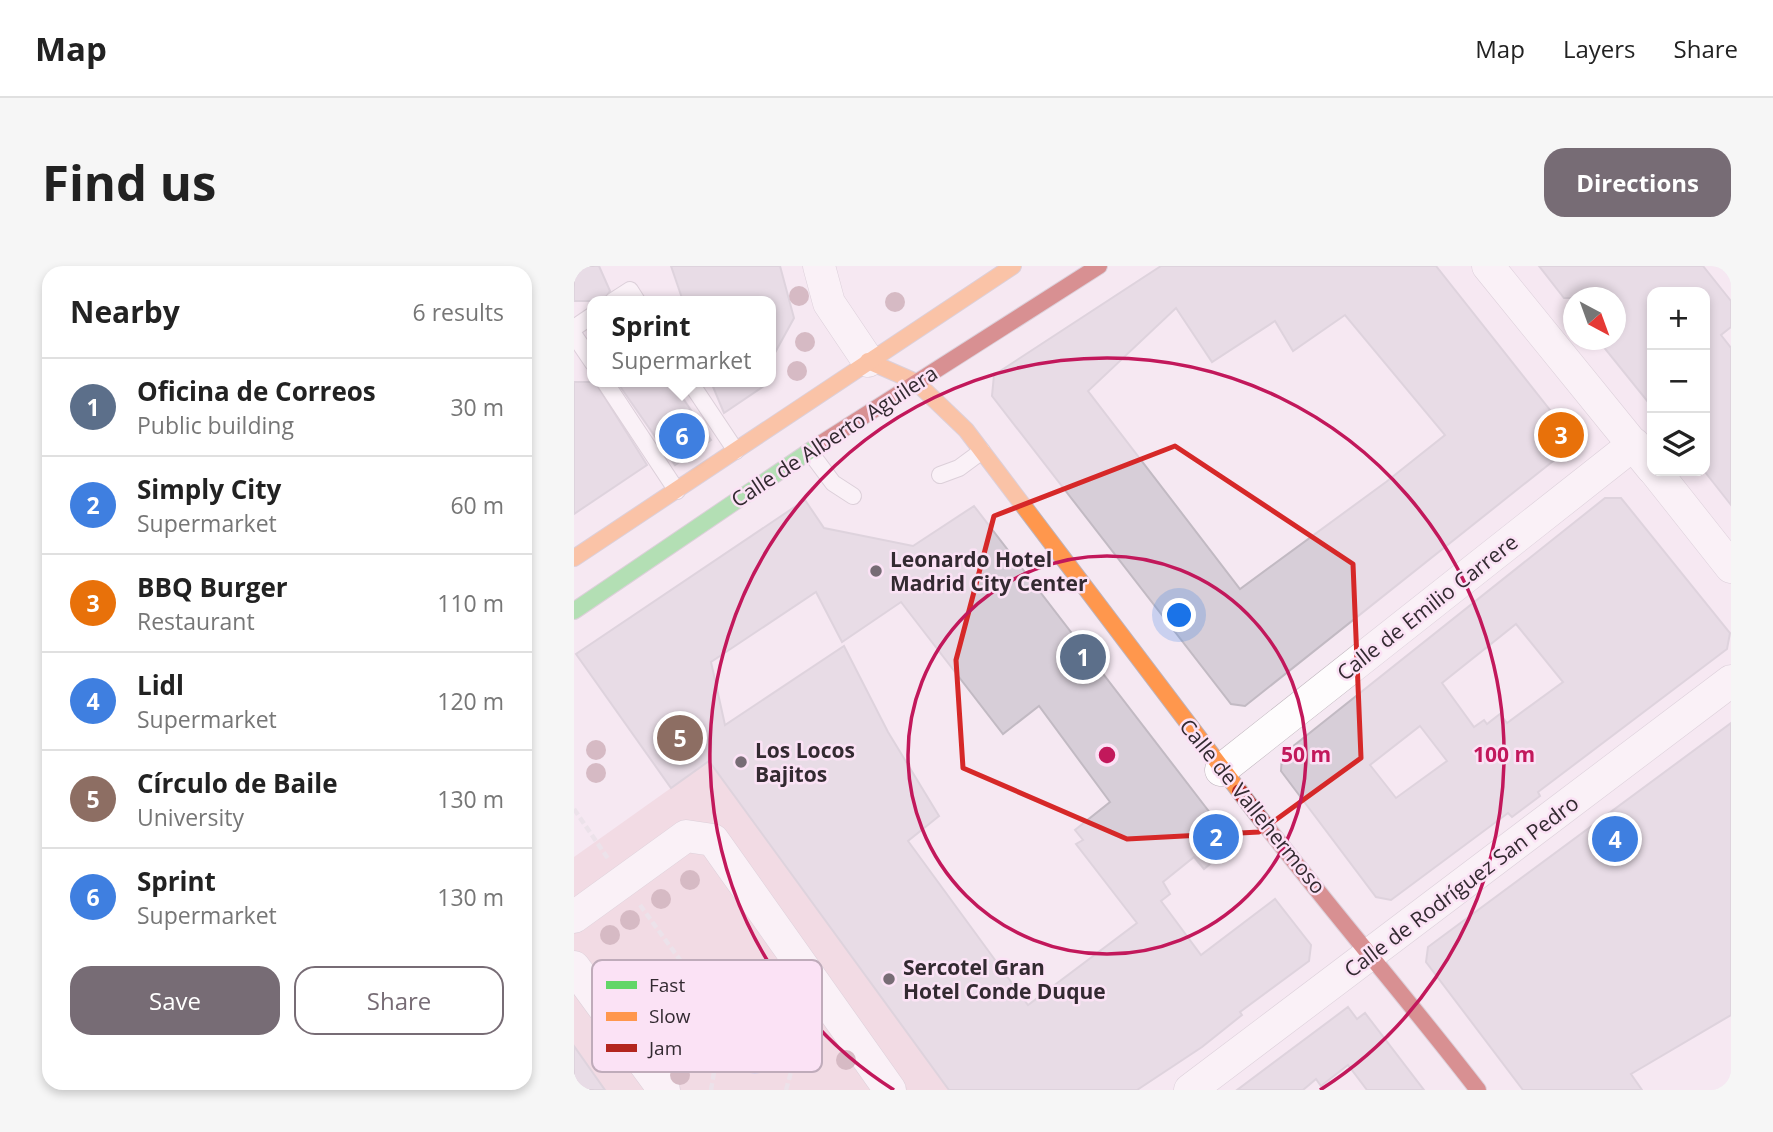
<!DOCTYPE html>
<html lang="en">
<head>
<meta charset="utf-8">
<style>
  :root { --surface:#fff; --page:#f6f6f6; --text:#222; --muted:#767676; --line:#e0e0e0; --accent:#776c75 }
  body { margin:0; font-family:"Open Sans",sans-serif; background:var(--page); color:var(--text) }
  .controls { position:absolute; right:21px; top:21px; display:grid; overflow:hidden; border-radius:14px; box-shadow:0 4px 10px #0003 }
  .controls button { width:63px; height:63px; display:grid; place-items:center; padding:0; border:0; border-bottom:2px solid var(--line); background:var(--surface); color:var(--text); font:35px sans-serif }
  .compass { position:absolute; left:989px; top:21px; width:63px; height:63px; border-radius:50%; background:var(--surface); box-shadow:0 4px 10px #0003; rotate:139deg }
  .you { position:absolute; left:606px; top:350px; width:24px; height:24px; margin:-18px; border:5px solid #fff; border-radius:50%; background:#1a73e8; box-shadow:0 0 0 10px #1a73e833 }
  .badge { display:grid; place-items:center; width:46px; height:46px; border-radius:50%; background:var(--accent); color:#fff; font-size:23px; font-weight:700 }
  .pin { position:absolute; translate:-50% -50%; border:4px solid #fff; box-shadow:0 2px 7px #0006 }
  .popup { position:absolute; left:13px; top:30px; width:189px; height:91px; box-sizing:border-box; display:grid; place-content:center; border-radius:14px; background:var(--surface); filter:drop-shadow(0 2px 5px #0005); font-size:23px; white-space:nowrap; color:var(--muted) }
  .popup b { font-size:26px; color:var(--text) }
  .popup::after { content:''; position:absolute; left:50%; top:100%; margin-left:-14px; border:14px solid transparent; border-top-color:var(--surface) }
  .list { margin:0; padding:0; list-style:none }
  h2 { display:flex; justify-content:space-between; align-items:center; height:91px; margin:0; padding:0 28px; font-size:30px }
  h2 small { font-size:23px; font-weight:400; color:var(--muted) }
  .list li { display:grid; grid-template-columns:46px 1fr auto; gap:21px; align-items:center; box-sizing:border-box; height:98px; padding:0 28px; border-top:2px solid var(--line) }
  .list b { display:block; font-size:26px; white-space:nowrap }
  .list p { margin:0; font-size:23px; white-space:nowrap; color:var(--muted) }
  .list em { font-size:23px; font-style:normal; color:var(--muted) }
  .actions { display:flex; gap:14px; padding:21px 28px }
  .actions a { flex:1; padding:16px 0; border:2px solid var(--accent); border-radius:21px; text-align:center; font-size:24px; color:var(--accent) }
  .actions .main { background:var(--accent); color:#fff }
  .icon { flex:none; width:38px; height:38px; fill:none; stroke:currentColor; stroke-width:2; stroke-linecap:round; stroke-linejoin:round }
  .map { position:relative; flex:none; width:1157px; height:824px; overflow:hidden; border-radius:21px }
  header { display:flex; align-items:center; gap:42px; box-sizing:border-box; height:98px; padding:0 35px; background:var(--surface); border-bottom:2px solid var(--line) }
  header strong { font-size:33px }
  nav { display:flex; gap:38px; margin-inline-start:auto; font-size:24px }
  .intro { display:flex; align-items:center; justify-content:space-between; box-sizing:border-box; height:168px; padding:0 42px }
  h1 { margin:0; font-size:49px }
  .button { padding:18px 32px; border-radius:21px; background:var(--accent); color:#fff; font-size:24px; font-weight:700 }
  main { display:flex; gap:42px; padding:0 42px }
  aside { flex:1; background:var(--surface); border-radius:21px; box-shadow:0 4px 10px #0003 }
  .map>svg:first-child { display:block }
</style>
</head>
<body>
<header>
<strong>Map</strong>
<nav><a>Map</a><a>Layers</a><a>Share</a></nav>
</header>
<div class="intro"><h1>Find us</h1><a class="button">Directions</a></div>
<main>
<aside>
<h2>Nearby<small>6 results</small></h2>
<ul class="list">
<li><span class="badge" style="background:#5c6f8a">1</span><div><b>Oficina de Correos</b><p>Public building</p></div><em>30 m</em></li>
<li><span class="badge" style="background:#3f7fe0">2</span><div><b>Simply City</b><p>Supermarket</p></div><em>60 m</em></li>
<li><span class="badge" style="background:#e8710a">3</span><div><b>BBQ Burger</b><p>Restaurant</p></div><em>110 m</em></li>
<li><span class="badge" style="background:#3f7fe0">4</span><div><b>Lidl</b><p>Supermarket</p></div><em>120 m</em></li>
<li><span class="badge" style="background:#8d6e63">5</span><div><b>Círculo de Baile</b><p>University</p></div><em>130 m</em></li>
<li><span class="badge" style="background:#3f7fe0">6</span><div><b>Sprint</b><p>Supermarket</p></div><em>130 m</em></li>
</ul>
<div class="actions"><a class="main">Save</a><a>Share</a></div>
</aside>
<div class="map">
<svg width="1157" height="824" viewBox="0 0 1157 824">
  <rect width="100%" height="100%" fill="#f5e8f2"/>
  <path fill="#edccd2" d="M135,495L375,824H31L0,780V591Z"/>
  <circle fill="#c3bbde" cx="181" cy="793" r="15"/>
  <g fill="#d7ced8" stroke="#c2bac3" stroke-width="2" fill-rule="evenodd">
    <path d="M0,0H25L36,25L29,35H0Z"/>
    <path d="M97,0H206L220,52L197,94V35H109Z"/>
    <path d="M587,0H862L995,168L993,184L671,440L657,438L418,130L420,109ZM602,42L638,96L701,55L719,85L771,49L871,169L812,216L666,323L514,125Z"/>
    <path d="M965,0H1129L1157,35V61L1147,69L1157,82V239L1131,206V26H1078V141L1024,74H1041V32H990Z"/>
    <path d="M0,116H21L73,199L0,248Z"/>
    <path d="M43,116H98L137,174L101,199Z"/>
    <path d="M137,116H196L150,147Z"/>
    <path d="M1031,232H1047L1156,367L1153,383L964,526L966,530L938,551L934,547L817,634L802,631L707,505L708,489ZM942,358L989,416L933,457L926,448L913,458L910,454L900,461L868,417ZM846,460L873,495L822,532L796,499Z"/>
    <path d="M231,234L250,262L339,280L400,240L660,578L630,603L620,591L589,616L596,628L587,635L627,689L701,633L737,679L735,695L666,746L668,749L628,781L563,824H375L135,495L97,522L2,388ZM242,326L268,376L327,336L429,468L465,440L536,536L501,564L509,574L502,578L563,657L454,739L334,575L365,550L314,466L270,380L151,459L137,396Z"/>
    <path d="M1157,457V749L1057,808L1068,824H949L852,696L854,681Z"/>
    <path d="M774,741L783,753L791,747L850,824H793L774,799L747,820L742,813L729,824H663Z"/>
    <path d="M0,780L31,824H0Z"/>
  </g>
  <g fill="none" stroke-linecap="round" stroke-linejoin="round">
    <defs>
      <g id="lane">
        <path d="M39,35L56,24L63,35"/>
        <path d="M0,62L19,49"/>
        <path d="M0,69L19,97"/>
        <path d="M31,116L103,225"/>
        <path d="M116,116L162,185"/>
        <path d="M236,186L259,217L279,230"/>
        <path d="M366,209L385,202L408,185"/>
      </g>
      <g id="street">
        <path d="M245,0L255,37L294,95"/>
        <path d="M914,0L1078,202"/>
        <path d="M1081,205L1157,301"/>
        <path d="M647,504L1060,178"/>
        <path d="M0,651L112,570L139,574L316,824"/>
        <path d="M0,701L90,824"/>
        <path d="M616,824L1157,415"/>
      </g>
      <path id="fast" d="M0,345L246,178"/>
      <g id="slow">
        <path d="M294,95L342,116L392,164L666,526"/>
        <path d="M0,292L439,0"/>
      </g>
      <g id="jam">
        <path d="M246,178L525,0"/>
        <path d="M666,526C743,628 826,723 904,824"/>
      </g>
    </defs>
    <use href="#lane" stroke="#bdb3bb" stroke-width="18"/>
    <use href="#street" stroke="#bdb3bb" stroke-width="33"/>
    <use href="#fast" stroke="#bdb3bb" stroke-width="18"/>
    <use href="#slow" stroke="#bdb3bb" stroke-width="18"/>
    <use href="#jam" stroke="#bdb3bb" stroke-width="18"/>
    <g stroke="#e0dcdf" stroke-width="4.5" stroke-dasharray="7 3.5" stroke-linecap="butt">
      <path d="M0,543L35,594"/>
      <path d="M66,639L149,753"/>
      <path d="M137,824L149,753L227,770"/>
      <path d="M212,824L227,770L240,763"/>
    </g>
    <use href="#lane" stroke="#fefcfd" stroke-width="16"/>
    <use href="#street" stroke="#fefcfd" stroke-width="32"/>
    <use href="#fast" stroke="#63d668" stroke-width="16"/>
    <use href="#slow" stroke="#ff974d" stroke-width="16"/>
    <use href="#jam" stroke="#b3261e" stroke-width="16"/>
  </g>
  <g fill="#af848c">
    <circle cx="225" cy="30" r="10"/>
    <circle cx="321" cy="36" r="10"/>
    <circle cx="231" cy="76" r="10"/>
    <circle cx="223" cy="105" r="10"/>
    <circle cx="22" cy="484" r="10"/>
    <circle cx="22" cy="507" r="10"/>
    <circle cx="116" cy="614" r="10"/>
    <circle cx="87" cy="633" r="10"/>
    <circle cx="56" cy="654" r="10"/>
    <circle cx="36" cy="669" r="10"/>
    <circle cx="163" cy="718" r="10"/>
    <circle cx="190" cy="723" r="10"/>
    <circle cx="212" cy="731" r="10"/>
    <circle cx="116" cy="754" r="10"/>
    <circle cx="109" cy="782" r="10"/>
    <circle cx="272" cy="794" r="10"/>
    <circle cx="106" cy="809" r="10"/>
  </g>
  <path d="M0 0H1157V824H0ZM601,180L779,298L787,492L685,566L553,573L389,502L382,394L420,250Z" fill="#f5e8f2" fill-opacity=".55" fill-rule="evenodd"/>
  <path fill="none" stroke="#d62828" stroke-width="5" stroke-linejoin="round" d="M601,180L779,298L787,492L685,566L553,573L389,502L382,394L420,250Z"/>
  <g fill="none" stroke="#c2185b" stroke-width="3.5">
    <circle cx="533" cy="489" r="199"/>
    <path d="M320 824A397 397 0 1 1 746 824"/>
  </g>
  <g fill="#776c75" stroke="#fbe2f5" stroke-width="2.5">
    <circle cx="302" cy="305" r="7"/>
    <circle cx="167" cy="496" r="7"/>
    <circle cx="315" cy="713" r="7"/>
  </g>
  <g text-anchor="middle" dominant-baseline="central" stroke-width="5" stroke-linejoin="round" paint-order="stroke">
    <g font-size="21" fill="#332a31" stroke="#fbe2f5">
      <text transform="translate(260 170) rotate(-33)">Calle de Alberto Aguilera</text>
      <text transform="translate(853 341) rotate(-38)">Calle de Emilio Carrere</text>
      <text transform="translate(679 540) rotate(51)">Calle de Vallehermoso</text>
      <text transform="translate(887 620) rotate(-37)">Calle de Rodríguez San Pedro</text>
    </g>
    <g font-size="21" font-weight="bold" fill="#332a31" stroke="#fbe2f5" text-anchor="start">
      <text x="316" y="293">Leonardo Hotel<tspan x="316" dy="24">Madrid City Center</tspan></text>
      <text x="181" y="484">Los Locos<tspan x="181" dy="24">Bajitos</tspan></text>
      <text x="329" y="701">Sercotel Gran<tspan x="329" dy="24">Hotel Conde Duque</tspan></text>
    </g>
  </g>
  <rect x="18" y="694" width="230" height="112" rx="10" fill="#fbe2f5" stroke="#bfabba" stroke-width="2"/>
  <rect x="32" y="715" width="31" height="8" fill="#63d668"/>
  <rect x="32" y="746" width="31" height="9" fill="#ff974d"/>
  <rect x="32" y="778" width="31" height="8" fill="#b3261e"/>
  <g font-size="19" fill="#332a31">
    <text x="75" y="726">Fast</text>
    <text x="75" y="757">Slow</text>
    <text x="75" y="789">Jam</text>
  </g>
  <circle cx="533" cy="489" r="10" fill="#c2185b" stroke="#fbe2f5" stroke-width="3.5"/>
  <g font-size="21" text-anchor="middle" font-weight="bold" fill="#c2185b" stroke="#fbe2f5" stroke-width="5" stroke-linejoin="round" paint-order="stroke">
    <text x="732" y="496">50 m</text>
    <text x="930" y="496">100 m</text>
  </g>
</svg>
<div class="controls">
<button>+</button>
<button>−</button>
<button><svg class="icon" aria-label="layers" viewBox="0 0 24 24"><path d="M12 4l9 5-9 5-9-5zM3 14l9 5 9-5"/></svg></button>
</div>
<svg class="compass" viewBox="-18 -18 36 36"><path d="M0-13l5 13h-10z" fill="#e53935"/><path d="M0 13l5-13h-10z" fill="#767676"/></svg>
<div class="you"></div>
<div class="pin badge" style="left:509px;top:391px;background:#5c6f8a">1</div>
<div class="pin badge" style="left:642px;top:571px;background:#3f7fe0">2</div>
<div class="pin badge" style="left:987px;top:169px;background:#e8710a">3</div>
<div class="pin badge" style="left:1041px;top:573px;background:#3f7fe0">4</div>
<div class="pin badge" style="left:106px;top:472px;background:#8d6e63">5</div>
<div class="pin badge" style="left:108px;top:170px;background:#3f7fe0">6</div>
<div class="popup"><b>Sprint</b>Supermarket</div>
</div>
</main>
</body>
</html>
